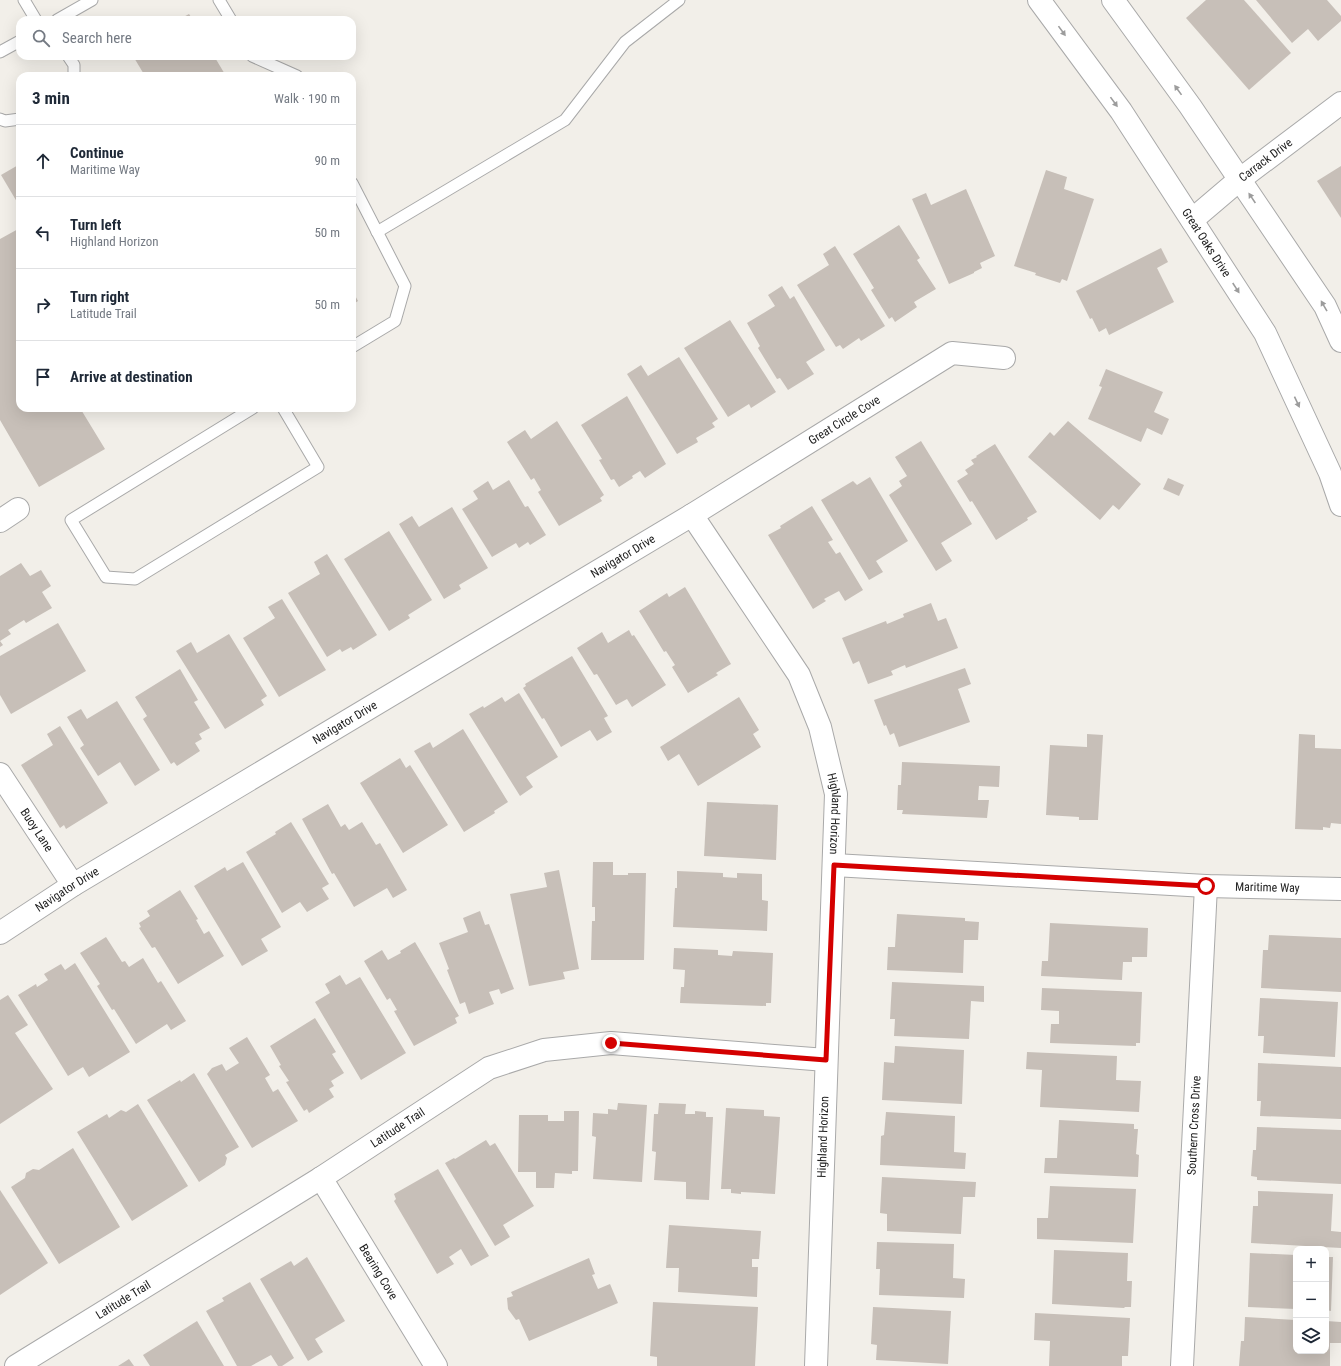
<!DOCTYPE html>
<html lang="en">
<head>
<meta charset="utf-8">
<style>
  :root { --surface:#fff; --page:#f6f6f7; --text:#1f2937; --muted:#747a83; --line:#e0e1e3 }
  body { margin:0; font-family:"Roboto Condensed",sans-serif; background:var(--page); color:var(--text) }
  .controls { position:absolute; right:12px; bottom:12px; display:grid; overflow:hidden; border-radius:8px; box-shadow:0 4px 16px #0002 }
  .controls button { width:36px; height:36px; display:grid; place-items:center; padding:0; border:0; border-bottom:1px solid var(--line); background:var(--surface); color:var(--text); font:20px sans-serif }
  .stop { position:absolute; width:12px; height:12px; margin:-9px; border:3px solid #d40000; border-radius:50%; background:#fff }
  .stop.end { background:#d40000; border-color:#fff; box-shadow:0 1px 4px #0008 }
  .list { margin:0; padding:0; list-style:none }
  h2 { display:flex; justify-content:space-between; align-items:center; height:52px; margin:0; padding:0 16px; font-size:17px }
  h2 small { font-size:13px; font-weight:400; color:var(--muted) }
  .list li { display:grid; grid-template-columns:26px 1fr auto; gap:12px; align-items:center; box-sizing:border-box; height:72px; padding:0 16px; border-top:1px solid var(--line) }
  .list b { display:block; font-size:15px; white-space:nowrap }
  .list p { margin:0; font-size:13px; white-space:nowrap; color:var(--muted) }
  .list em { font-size:13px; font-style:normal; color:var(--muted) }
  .icon { flex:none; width:22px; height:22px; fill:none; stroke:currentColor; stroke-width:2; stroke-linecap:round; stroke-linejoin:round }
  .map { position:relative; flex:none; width:1341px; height:1366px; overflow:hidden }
  .search { position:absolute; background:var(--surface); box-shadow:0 4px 16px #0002; left:16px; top:16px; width:340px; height:44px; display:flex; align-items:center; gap:10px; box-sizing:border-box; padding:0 14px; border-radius:12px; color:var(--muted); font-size:15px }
  .panel { position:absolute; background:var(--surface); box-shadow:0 4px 16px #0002; left:16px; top:72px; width:340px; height:340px; border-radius:12px }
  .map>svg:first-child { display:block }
</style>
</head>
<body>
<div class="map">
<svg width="1341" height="1366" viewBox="0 0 1341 1366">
  <rect width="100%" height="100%" fill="#f2efe9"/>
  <g fill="#c7bfb8">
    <path d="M1206,0H1244L1291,53L1249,90L1186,18Z"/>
    <path d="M1256,0H1327L1341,16V21L1318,41L1308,29L1292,43Z"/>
    <path d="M189,14L193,20H178Z"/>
    <path d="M133,56H214L226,76H145Z"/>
    <path d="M20,164V207L1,175Z"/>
    <path d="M1341,166V218L1317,181Z"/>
    <path d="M1046,170L1067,177L1064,189L1094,199L1067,281L1062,279L1060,283L1035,275L1036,273L1014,266Z"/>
    <path d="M966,189L995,256L980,263L982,268L974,272V273L949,284L912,199L926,193L931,205Z"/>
    <path d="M899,225L920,258L917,260L936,289L914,302L917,307L895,322L892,317L889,319L871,290L874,288L853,254Z"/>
    <path d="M20,228V408H80L105,449L39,487L0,420V239Z"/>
    <path d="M835,246L885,326L861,341L859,338L843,349L840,345L836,347L797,285L829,265L823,254Z"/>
    <path d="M1161,248L1168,262L1157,268L1174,302L1109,335L1106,328L1099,332L1092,318L1090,319L1076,291Z"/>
    <path d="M782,286L790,299L794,296L825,350L806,362L814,374L788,390L780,378L777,379L758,348L760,346L747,323L775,306L768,295Z"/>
    <path d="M352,290L358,301L352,305Z"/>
    <path d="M730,320L776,392L751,408L749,404L728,417L684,348Z"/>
    <path d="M679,357L718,419L712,423L715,427L696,438L698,442L677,454L627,374L641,365L648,376Z"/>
    <path d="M1106,369L1163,392L1154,412L1169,419L1162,435L1147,428L1141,442L1088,419L1102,387L1099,386Z"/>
    <path d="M627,396L666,464L645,478L640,471L632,476L633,478L619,487L614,479L611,480L599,460L602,459L581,425Z"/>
    <path d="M557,421L604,495L600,498L602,501L559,526L538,492L541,490L534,478L531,480L507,442L525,430L531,439Z"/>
    <path d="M1068,421L1141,484L1119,510L1113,505L1100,520L1028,457L1050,432L1054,436Z"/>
    <path d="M921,441L972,524L941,543L952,561L936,571L889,495L902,486L899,481L907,476L895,457Z"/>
    <path d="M995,444L1037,512L1027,518L1028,520L996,540L972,501L970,502L957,481L968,474L965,470L974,464L971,460L977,457L976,456Z"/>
    <path d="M870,477L908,541L876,561L883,572L869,580L821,500L853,481L857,485Z"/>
    <path d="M1168,478L1184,485L1179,496L1163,489Z"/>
    <path d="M509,480L525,507L528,506L546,535L530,545L528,542L519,548L516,543L492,557L462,509L478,499L473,491L488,481L493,490Z"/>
    <path d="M812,506L833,540L828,542L836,554L840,552L863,590L845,601L839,591L824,599L826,601L813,609L768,535L781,528L780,526Z"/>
    <path d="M452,507L488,568L459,585L461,589L444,599L399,524L412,516L419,527Z"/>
    <path d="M389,531L432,600L408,615L410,618L389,631L344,559Z"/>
    <path d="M327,554L377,635L353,650L351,647L342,652L340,649L327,657L288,593L320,574L314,562Z"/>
    <path d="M21,563L30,576L41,570L51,586L42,592L52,608L26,623L24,620L8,630L11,634L0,641L3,645L0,647V576Z"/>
    <path d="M685,587L731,664L716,673L718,675L688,693L672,667L675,665L666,651L664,652L639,611L667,593L669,597Z"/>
    <path d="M282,599L326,670L279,697L243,638L275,618L268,607Z"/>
    <path d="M931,603L938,621L946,618L958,648L906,668L905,665L891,671L893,675L868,684L859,661L853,664L842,638L886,621L887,624L904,617L903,614Z"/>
    <path d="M58,623L86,671L11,714L0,695V656Z"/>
    <path d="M629,630L632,636L634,635L666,685L632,707L627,699L616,705L597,674L594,675L577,648L602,632L608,643Z"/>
    <path d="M229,634L267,696L261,700L264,705L225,729L176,651L191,642L197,653Z"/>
    <path d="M572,656L608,716L604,718L612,732L597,741L590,730L561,747L544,718L542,719L523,688L526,686L525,684Z"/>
    <path d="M965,668L971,684L958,689L970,722L899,747L894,733L890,735L886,725L884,726L874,700Z"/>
    <path d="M180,669L198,700L194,702L210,728L199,734L202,739L195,743L200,751L177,766L174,762L171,764L143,719L147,716L135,697Z"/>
    <path d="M519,693L558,757L526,777L533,787L520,796L469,714L483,706L484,708L502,697L505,702Z"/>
    <path d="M739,697L759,730L753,734L761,747L698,786L679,754L668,761L660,747Z"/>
    <path d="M117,701L160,770L135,786L120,762L98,776L80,748L84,745L67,717L81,709L87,719Z"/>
    <path d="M60,726L108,803L66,829L64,825L60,828L21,765L53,745L47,734Z"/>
    <path d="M463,729L508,802L494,811L495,813L464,832L414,751L430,742L433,748Z"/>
    <path d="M1087,734L1103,735L1098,820H1079V817L1046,815L1050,745L1087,747Z"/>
    <path d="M1299,734L1315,735V748L1341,749V824L1331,823L1330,828L1323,827V830L1295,829Z"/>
    <path d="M400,758L406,768L410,765L448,825L403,853L360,783Z"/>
    <path d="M902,762L1000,766L999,787L979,786L978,800H989L987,818L902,814L903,810H897L898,785H901Z"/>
    <path d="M707,802L778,805L776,860L704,856Z"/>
    <path d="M328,804L341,827L345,824L349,830L362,822L376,845L380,843L407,890L393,898L387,888L354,907L334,873L332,874L302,819Z"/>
    <path d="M291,822L329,884L322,888L329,899L307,912L300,902L282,913L246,852L276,834L275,832Z"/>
    <path d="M243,862L281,927L261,939L268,951L242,966L194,886L225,867L227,871Z"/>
    <path d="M593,862H613V875H628V873H646L644,960H591L592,921H595V907H592Z"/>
    <path d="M559,870L579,969L563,972L565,979L529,986L510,894L547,887L544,873Z"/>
    <path d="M677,871L723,873V877L737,878V873L762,874V900L768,901L767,931L673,927L675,888H677Z"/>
    <path d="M180,890L198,919L196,920L204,934L209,931L224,956L178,984L155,947L152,948L139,928L141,927L139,923L150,916L147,911Z"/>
    <path d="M480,911L485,925L489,924L514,989L501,994L499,989L489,992L494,1004L469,1014L465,1002L460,1004L447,970L449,969L439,943L468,932L463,918Z"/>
    <path d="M897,914L965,918V921L979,922L978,940H964L963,973L887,970L888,947H895Z"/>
    <path d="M1050,923L1148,928L1147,957H1132V962H1123L1122,980L1041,976L1042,961H1048Z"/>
    <path d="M1269,935L1341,938V992L1261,988L1263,950H1268Z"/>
    <path d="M106,937L122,962L125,961L129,967L143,958L158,983L161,981L186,1021L171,1030L167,1024L136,1044L114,1009L112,1010L97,986L100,984L80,953Z"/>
    <path d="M415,942L459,1016L455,1018L457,1023L414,1046L394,1011L397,1010L390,998L387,1000L364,961L382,950L388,960L401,953L400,951Z"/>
    <path d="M674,948L718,950V955L732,956L733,951L773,953L771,1003H766V1006L680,1003L681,987H684L685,970L673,969Z"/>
    <path d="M75,963L130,1052L89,1077L83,1067L68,1076L18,995L36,984L37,987L48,980L44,974L61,964L65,970Z"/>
    <path d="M340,975L346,985L360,977L406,1053L361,1080L315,1002L330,993L325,984Z"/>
    <path d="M892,982L984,986V1002L971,1001L969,1039L894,1036L895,1019H890Z"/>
    <path d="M1042,988L1142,992L1140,1043H1136V1046L1050,1043L1051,1024H1059V1011L1041,1010Z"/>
    <path d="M8,995L28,1025L15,1033L53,1089L0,1124V1000Z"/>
    <path d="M1260,998L1338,1002L1335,1057L1263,1053L1264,1036H1258Z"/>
    <path d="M315,1018L336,1052L332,1054L344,1073L331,1081L334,1086L329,1089L334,1097L309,1113L307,1109L304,1111L286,1082L289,1081L279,1066L281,1065L270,1046Z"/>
    <path d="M247,1037L270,1075L265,1078L273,1092L278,1089L298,1121L252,1148L207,1074L212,1068L222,1064L226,1071L239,1063L229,1048Z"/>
    <path d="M895,1046L964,1050L962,1104L882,1100L884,1062L894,1063Z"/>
    <path d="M1027,1052L1117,1056L1116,1080L1141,1081L1139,1112L1040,1107L1042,1070L1026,1069Z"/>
    <path d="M1258,1063L1341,1067V1119L1260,1116L1261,1101H1257Z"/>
    <path d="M194,1073L239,1147L225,1155L227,1158L225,1165L199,1182L147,1100L180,1080L181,1082Z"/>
    <path d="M618,1103L647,1105L642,1182L593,1179L596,1137L592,1136L593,1113L608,1114V1109L617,1110Z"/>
    <path d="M659,1103L686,1104L685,1114H695V1111L706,1112V1117H713L709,1200L686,1199V1182L654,1180L656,1152L652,1151L654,1114H658Z"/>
    <path d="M138,1104L188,1186L132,1221L77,1132L107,1114L109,1118L121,1110L126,1112Z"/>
    <path d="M726,1108L764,1110V1116L780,1117L775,1194L741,1192V1194L731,1193V1189H721Z"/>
    <path d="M564,1111H579L578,1171H572V1174L555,1173L554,1188H536V1172H518L519,1115H548V1121H564Z"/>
    <path d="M886,1112L955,1116L954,1152L966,1153L965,1169L880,1165L881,1136L884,1135Z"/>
    <path d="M1059,1120L1134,1124V1129H1138L1136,1154L1139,1155L1138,1177L1044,1173L1045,1158H1057Z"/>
    <path d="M1257,1127L1341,1130V1184L1257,1180V1177L1251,1176L1253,1150H1256Z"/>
    <path d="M486,1140L490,1146L495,1143L534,1206L503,1225L510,1237L495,1246L445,1163L454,1158L455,1159Z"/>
    <path d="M73,1148L120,1227L59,1264L11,1187L25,1178L26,1173L33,1169L39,1170Z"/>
    <path d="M438,1169L489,1256L471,1266L461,1249L449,1257L454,1264L437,1274L394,1201L396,1199L394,1194Z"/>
    <path d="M882,1177L976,1182L975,1197H963L961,1234L887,1231V1214L880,1213Z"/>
    <path d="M1050,1186L1136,1189L1133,1243L1037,1239V1218H1048Z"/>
    <path d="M0,1190L48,1263L0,1295Z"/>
    <path d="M1258,1191L1333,1194L1331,1231L1341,1232V1248L1251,1243L1253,1206H1258Z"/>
    <path d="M669,1225L761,1231L759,1259H752V1267H758L757,1297L678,1292L679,1268H666Z"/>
    <path d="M877,1242L954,1244L953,1278L965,1279L964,1298L879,1295L880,1269H876Z"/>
    <path d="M1054,1250L1128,1253L1127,1281H1132L1131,1307H1125L1124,1308L1052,1304Z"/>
    <path d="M1250,1253L1296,1255V1309L1248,1307Z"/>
    <path d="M307,1257L345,1321L315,1339L323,1352L308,1361L260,1279L291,1261L294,1266Z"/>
    <path d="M1326,1257H1333L1331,1311L1326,1310Z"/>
    <path d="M589,1258L595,1274L592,1275L598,1289L610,1284L618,1303L529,1341L519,1319L516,1320L508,1309L507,1298L513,1296L511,1292Z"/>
    <path d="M250,1282L294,1358L282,1366H278L271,1355L251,1366H237L206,1311L224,1301L222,1298Z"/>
    <path d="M653,1302L758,1307L755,1366H657V1357L650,1356Z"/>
    <path d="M873,1307L951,1311L948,1364L876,1360L877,1345L871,1344Z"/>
    <path d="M1035,1313L1130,1318L1128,1356H1122V1366H1049L1050,1341L1034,1340Z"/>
    <path d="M1245,1317L1296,1320V1351H1326V1321L1341,1322V1343H1330V1366H1239L1241,1341H1244Z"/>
    <path d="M197,1321L224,1366H150L143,1355Z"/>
    <path d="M129,1359L134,1366H118Z"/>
  </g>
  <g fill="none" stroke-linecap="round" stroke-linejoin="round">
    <defs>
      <g id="service">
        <path d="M24,0L36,20"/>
        <path d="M219,0L231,20"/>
        <path d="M57,20L92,0"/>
        <path d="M0,52L20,41"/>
        <path d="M68,56L74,65V76"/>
        <path d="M252,56L297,76"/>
        <path d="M0,119L5,121L20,119"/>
        <path d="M352,183L405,286L395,321L352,347"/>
        <path d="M377,232L565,120L625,42L679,0"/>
        <path d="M253,408L71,520L106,577L135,579L318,467L283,408"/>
      </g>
      <g id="minor">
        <path id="s1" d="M1192,220L1239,180L1341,103"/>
        <path id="s2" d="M692,515L799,675L820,727L836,794L816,1366"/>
        <path d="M0,521L18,509"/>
        <path id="s3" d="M0,774L73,885"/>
        <path id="s4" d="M834,865L1206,886L1341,889"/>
        <path id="s5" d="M0,933L73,885L692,515L952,353L1004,358"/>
        <path id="s6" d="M321,1178L436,1366"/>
        <path id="s7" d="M16,1366L321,1178L489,1068L544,1050L611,1043L826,1060"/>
        <path id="s8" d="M1182,1366L1206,886"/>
      </g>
      <g id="tertiary">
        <path id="s9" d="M1039,0L1121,111L1265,333L1330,473L1341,505"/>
        <path d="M1113,0L1190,106L1325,306L1341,341"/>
      </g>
    </defs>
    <use href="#service" stroke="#a9a9a9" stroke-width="13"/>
    <use href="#minor" stroke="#a9a9a9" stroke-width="24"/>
    <use href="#tertiary" stroke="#a9a9a9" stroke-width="24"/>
    <use href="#service" stroke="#fff" stroke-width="11"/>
    <use href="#minor" stroke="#fff" stroke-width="22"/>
    <use href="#tertiary" stroke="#fff" stroke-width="22"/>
  </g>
  <defs><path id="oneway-solid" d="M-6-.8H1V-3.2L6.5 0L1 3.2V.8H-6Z"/></defs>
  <g fill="#9c9c9c">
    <use href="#oneway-solid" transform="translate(1062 31) rotate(54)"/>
    <use href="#oneway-solid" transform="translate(1178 90) rotate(-126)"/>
    <use href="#oneway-solid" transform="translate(1114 102) rotate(54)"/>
    <use href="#oneway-solid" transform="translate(1252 198) rotate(-124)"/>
    <use href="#oneway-solid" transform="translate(1236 288) rotate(57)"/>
    <use href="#oneway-solid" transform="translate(1324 306) rotate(-120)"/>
    <use href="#oneway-solid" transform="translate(1297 402) rotate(65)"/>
  </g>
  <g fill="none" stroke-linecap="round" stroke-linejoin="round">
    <path stroke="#d40000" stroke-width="5" d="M611,1043L826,1060L834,865L1206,886"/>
  </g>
  <g text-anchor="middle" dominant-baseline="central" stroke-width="3" stroke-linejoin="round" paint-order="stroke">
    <g font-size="12" fill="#222" stroke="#fff">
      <text stroke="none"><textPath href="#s1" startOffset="95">Carrack Drive</textPath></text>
      <text stroke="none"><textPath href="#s9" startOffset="295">Great Oaks Drive</textPath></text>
      <text stroke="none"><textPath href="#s5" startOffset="988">Great Circle Cove</textPath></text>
      <text stroke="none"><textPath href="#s5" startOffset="728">Navigator Drive</textPath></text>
      <text stroke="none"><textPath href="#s5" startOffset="404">Navigator Drive</textPath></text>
      <text stroke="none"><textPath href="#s2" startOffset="337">Highland Horizon</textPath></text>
      <text stroke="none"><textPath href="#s3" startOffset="67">Buoy Lane</textPath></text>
      <text stroke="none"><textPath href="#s4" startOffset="434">Maritime Way</textPath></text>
      <text stroke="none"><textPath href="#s5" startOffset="80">Navigator Drive</textPath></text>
      <text stroke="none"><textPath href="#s8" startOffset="241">Southern Cross Drive</textPath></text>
      <text stroke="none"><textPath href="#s7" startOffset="450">Latitude Trail</textPath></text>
      <text transform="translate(823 1137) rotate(-88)">Highland Horizon</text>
      <text stroke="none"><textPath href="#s6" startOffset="110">Bearing Cove</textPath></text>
      <text stroke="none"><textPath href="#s7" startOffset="126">Latitude Trail</textPath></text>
    </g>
  </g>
</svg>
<div class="controls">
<button>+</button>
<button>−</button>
<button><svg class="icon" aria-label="layers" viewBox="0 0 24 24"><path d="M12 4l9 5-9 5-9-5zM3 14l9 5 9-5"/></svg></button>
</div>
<div class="stop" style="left:1206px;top:886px"></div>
<div class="stop end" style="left:611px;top:1043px"></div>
<div class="search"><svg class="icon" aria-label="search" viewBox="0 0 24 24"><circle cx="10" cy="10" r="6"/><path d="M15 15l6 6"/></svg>Search here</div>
<section class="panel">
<h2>3 min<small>Walk · 190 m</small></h2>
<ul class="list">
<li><svg class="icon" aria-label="ahead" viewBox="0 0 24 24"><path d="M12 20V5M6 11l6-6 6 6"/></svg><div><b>Continue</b><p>Maritime Way</p></div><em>90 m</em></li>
<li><svg class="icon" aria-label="left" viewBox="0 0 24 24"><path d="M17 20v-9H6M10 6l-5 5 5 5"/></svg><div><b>Turn left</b><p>Highland Horizon</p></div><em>50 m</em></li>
<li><svg class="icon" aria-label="right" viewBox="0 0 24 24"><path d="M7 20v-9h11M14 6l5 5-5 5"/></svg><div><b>Turn right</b><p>Latitude Trail</p></div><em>50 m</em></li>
<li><svg class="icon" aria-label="arrive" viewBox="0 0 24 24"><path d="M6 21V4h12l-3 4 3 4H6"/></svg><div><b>Arrive at destination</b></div></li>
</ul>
</section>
</div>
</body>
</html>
